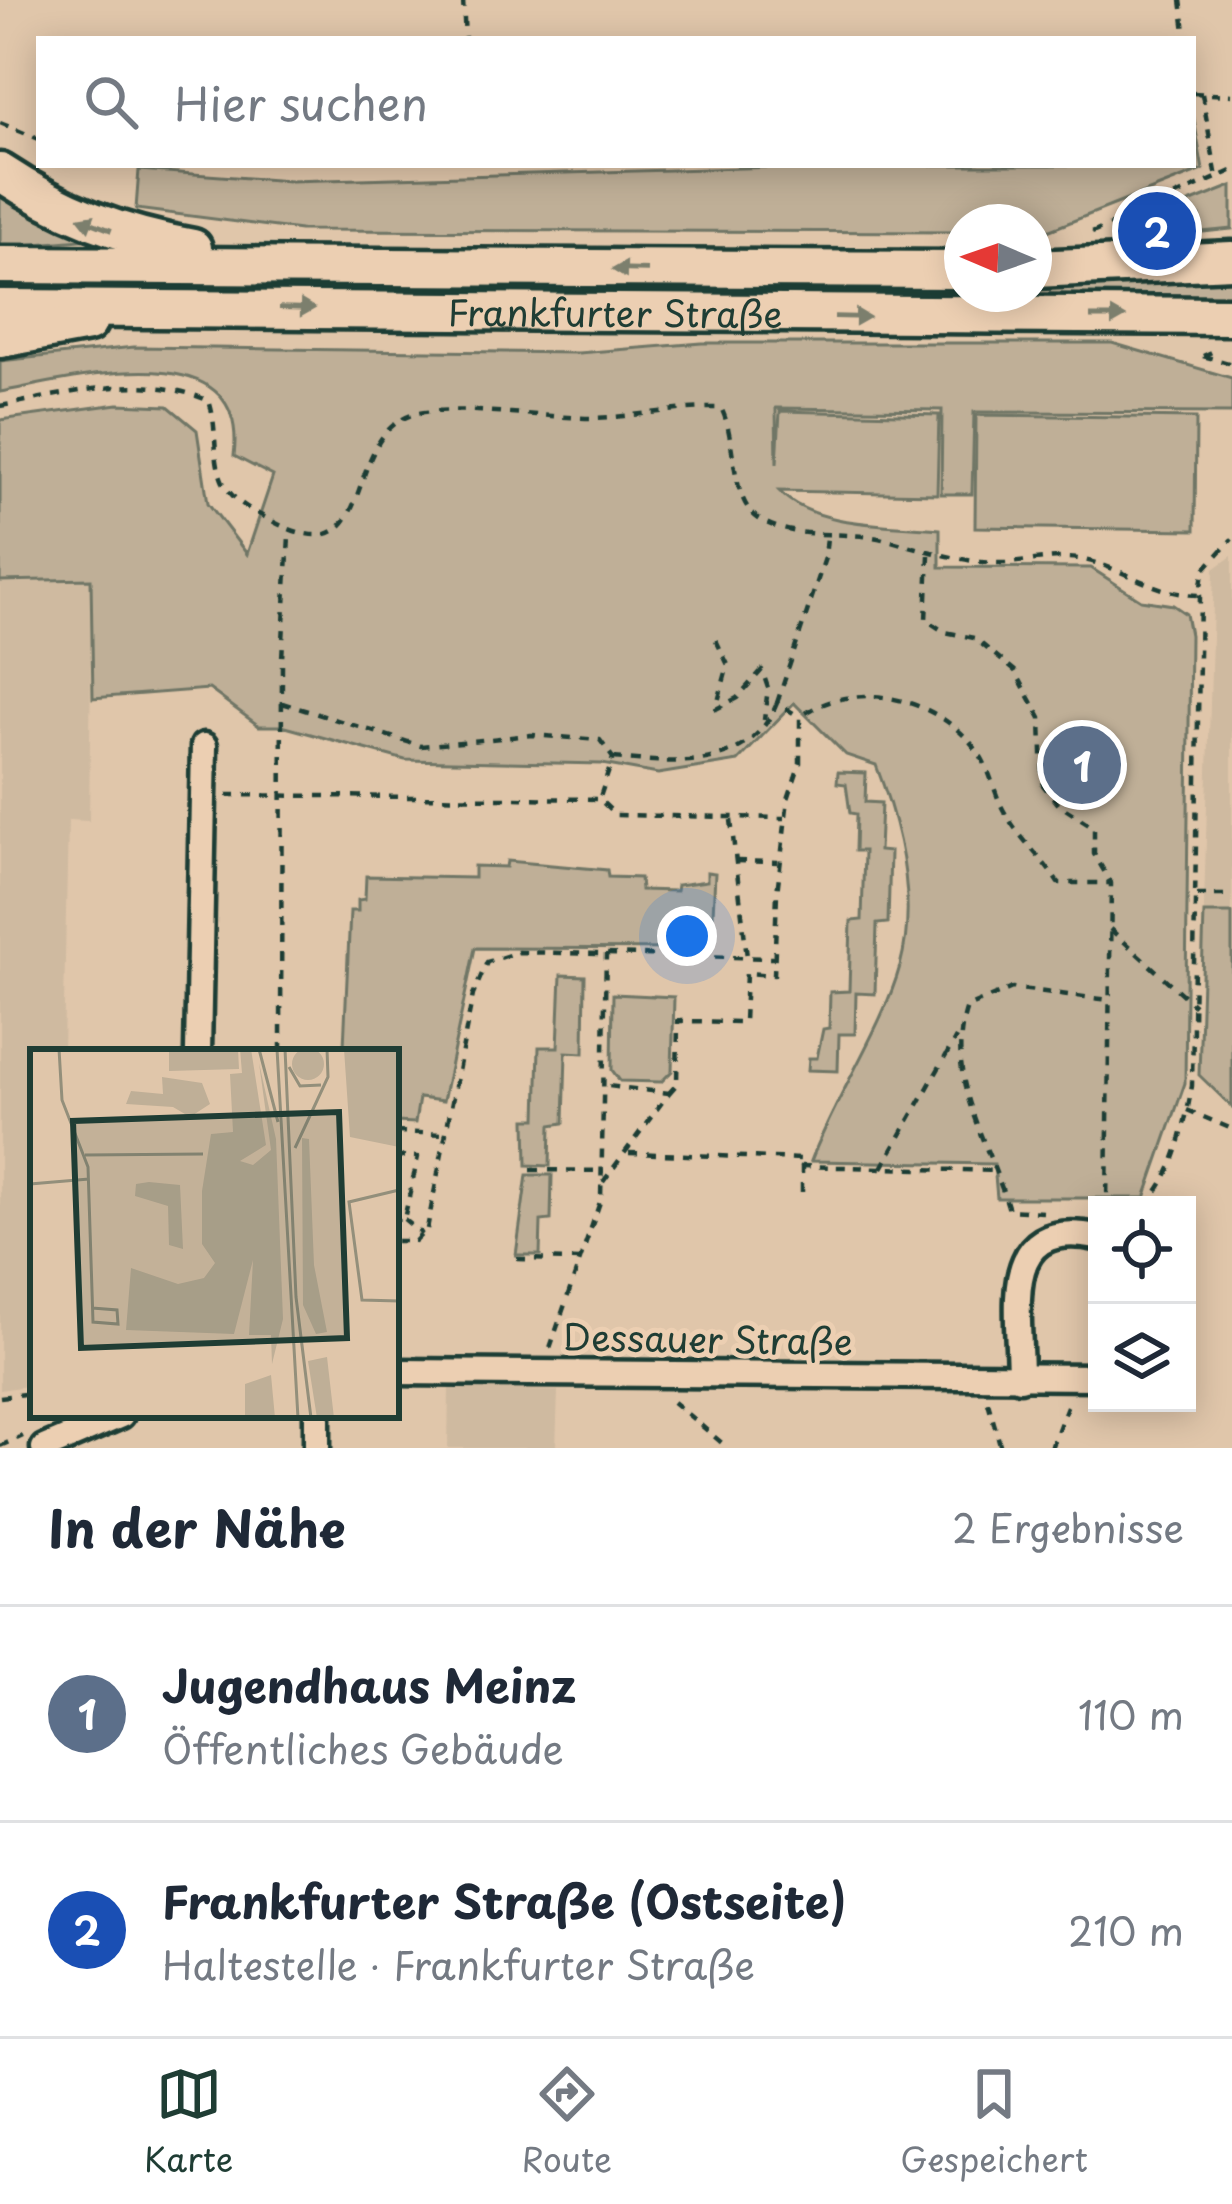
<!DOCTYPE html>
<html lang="de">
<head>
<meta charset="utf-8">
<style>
  :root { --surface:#fff; --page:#f2f2f3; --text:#1f2937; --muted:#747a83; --line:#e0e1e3; --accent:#1f3d34 }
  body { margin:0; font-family:"Playpen Sans",sans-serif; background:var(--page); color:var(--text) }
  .controls { position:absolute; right:36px; bottom:36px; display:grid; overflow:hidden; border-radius:0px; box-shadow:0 6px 30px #0003 }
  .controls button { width:108px; height:108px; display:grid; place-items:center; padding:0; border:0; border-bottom:3px solid var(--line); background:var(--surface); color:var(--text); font:60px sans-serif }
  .compass { position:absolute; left:944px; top:204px; width:108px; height:108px; border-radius:50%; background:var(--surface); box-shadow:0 6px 30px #0003; rotate:272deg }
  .you { position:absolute; left:687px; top:936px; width:42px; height:42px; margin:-30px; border:9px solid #fff; border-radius:50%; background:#1a73e8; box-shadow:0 0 0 18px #1a73e833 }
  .badge { display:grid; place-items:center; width:78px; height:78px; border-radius:50%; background:var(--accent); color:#fff; font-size:39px; font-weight:700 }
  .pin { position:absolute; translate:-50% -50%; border:6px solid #fff; box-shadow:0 3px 12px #0006 }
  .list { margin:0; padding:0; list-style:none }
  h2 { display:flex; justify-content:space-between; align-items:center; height:156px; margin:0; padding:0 48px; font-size:51px }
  h2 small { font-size:39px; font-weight:400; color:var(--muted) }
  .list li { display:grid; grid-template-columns:78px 1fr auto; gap:36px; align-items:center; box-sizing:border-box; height:216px; padding:0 48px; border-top:3px solid var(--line) }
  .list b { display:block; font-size:45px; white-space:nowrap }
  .list p { margin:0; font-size:39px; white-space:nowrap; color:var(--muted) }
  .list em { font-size:39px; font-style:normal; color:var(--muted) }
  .icon { flex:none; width:66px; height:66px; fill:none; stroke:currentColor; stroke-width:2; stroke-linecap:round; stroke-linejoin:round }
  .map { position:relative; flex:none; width:1232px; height:1448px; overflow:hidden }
  .search { position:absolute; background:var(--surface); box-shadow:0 6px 30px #0003; left:36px; right:36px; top:36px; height:132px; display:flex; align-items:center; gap:30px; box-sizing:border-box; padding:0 42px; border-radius:0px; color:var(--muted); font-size:45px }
  .sheet { height:588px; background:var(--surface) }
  nav { display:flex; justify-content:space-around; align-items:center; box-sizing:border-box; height:168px; border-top:3px solid var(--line); background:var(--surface); font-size:33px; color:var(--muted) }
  nav a { display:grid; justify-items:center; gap:6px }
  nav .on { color:var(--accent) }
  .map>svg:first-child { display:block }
</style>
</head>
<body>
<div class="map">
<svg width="1232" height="1448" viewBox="0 0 1232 1448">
  <rect width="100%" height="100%" fill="#e0c6aa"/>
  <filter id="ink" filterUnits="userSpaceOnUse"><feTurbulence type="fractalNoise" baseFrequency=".00833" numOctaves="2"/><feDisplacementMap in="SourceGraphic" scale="24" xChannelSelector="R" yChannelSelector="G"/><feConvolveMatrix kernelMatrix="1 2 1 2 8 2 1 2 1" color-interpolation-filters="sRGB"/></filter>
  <g filter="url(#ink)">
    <g fill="#cfbaa0">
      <path d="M1232,556V1107L1199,1075L1214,569Z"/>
      <path d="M92,579L89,821L68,820L63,1052H33V1385L0,1390V581Z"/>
      <path d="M449,1388L558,1391L556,1448H448Z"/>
    </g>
    <g fill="#bfaf97" stroke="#6f7666" stroke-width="3">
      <path d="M1193,114L1203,170L1045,232H1034V222H962V232L300,230L136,209L139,170L290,181L843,165H1193Z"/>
      <path d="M1232,186V229L1202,232L1200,216L1146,220Z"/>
      <path d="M0,187L93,239L0,247Z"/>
      <path d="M1232,276V300L137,291V279L962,286V294H1034V285Z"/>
      <path d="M702,343H1112L1232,378V413L974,412L972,494H941L942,410L776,408L777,464L780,411L939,415L937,494L779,491C814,528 892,524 940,529V567L1091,568L1141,600L1173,605L1186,614L1190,635L1185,1083L1145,1198H997L994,1164L811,1161C834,1100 884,1025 900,966C918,900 900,827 876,765L846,755L794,703L738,761L658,774L602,764L405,760L282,726H259L209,689L93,698L91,579L0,581V420L118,404L168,406L197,430L208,503L247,554L273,476L234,456C250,329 73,379 0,392V361L134,347L578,353Z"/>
      <path d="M976,415L1196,418L1195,530L975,527Z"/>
      <path d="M838,772L866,773L865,802L881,803L879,851L890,852L888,923L877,924L875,994L856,993L855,1034H839L838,1071L808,1070L809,1058H817L823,1029L829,1028L830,992L849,991L851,921L862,920L864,851H855L856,814L850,813L846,784L837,783Z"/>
      <path d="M507,861L607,870L608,877L640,878L641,890L676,891L677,885L707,881V872L715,873L713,915L688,949L475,948L443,1101L419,1098L415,1123L396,1122V1052L344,1047L350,911H358V900L365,899L366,876L474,878V866L506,867Z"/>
      <path d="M1204,913H1232V1107L1199,1075Z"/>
      <path d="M561,975L585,976L584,1053L566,1052L564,1123L551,1125L550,1166L527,1165L526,1119H537L539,1047H558Z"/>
      <path d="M613,994L674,997L672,1071L661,1082L620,1081L612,1070Z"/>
      <path d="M527,1175H552L551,1220L541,1221L540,1255H516Z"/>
    </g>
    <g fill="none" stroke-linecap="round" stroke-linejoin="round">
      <defs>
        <g id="street">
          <path d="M198,1052L204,746"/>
          <path d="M396,1372L1097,1377"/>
          <path d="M1020,1378C1020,1309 997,1217 1097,1237"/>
          <path d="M44,1448L121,1415"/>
          <path d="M317,1448V1415"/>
        </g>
        <g id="secondary">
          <path d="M0,172C62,213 120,235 193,248"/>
          <path d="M0,265L962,270"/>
          <path d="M1034,269L1232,260"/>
          <path id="s1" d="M0,308L1232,316"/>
          <path d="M0,339L88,323"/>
        </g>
      </defs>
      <use href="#street" stroke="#1f3d34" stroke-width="33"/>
      <use href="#secondary" stroke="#1f3d34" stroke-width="45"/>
      <g stroke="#1f3d34" stroke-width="4.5" stroke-dasharray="9 9" stroke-linecap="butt">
        <path d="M463,0L465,39"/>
        <path d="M1181,0L1186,39"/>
        <path d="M1193,93L1232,95"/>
        <path d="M1202,94L1217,178"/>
        <path d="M0,123L39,139"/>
        <path d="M1092,233L1232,171"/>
        <path d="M1203,356L1216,350"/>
        <path d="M1203,356L1232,364"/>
        <path d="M0,406C68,394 143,371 209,401C218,427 212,458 223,482C234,503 253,511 272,521C386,581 335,431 419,413C459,405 547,418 593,418C636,417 678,407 721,408C737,438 729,500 759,519C797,542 846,529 887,540C924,549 955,561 995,563C1023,564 1050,555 1078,559C1123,566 1153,595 1200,595"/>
        <path d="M929,555L926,620L945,632L974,638L1015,671L1041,718L1043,785L1059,805L1094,827V854L1111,883"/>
        <path d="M716,640L728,665L716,709L737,698L762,670L768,688L764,720"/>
        <path d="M282,703L421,746L531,735L600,740L613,758L600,797"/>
        <path d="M777,703L825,558L827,537"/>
        <path d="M613,758C675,763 748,773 777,703L800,717"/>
        <path d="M227,795L599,799L616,815L785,818"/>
        <path d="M731,820L747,957"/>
        <path d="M736,861L778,862"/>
        <path d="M1197,895H1232"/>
        <path d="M1110,929L1194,1005"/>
        <path d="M281,1052L282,658L289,536"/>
        <path d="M669,1093L677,1084L678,1021L744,1022L746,973L774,975L777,893L788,799L800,763V717C855,677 936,698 975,748C992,769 993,795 1007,816C1021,840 1043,859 1058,883H1111L1107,1205"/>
        <path d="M1187,1110L1232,1129"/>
        <path d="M396,1132L444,1134"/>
        <path d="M629,1153L803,1159L802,1166L998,1171"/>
        <path d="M396,1156L418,1157L404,1219H396"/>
        <path d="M882,1168L956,1038"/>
        <path d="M531,1170L604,1171"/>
        <path d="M603,1182L669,1093L608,1086"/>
        <path d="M802,1192V1166"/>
        <path d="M1146,1205C1176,1173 1184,1128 1192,1086L1200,595L1203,571L1232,539"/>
        <path d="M1043,1212L1009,1210C990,1144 943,1078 967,1007L1012,988L1109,1000"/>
        <path d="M404,1219L422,1234"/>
        <path d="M396,1241H415L427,1229L473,995L487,962L518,952L774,958"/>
        <path d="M517,1259L580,1260"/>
        <path d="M550,1348L601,1199L606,954"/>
        <path d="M0,1397L33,1393"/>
        <path d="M673,1402L728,1448"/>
        <path d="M988,1402L1001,1448"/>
        <path d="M0,1446L23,1436"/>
        <path d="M1051,1448L1069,1401"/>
      </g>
      <use href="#street" stroke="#eccfb2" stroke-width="24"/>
      <use href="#secondary" stroke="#eccfb2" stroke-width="36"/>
    </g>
    <defs><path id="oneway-solid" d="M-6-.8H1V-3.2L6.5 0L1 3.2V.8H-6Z" transform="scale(3)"/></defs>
    <g fill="#7b7f6d">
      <use href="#oneway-solid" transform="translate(95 224) rotate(-159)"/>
      <use href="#oneway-solid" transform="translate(630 270) rotate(-179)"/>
      <use href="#oneway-solid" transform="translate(297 308) rotate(1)"/>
      <use href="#oneway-solid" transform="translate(852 317) rotate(1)"/>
      <use href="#oneway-solid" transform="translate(1108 317)"/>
    </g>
  </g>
  <g text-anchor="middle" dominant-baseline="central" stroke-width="10" stroke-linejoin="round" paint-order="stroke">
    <g font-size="36" fill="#1f3d34" stroke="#eccfb2">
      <text stroke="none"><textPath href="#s1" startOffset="615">Frankfurter Straße</textPath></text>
      <text transform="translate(708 1338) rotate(1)">Dessauer Straße</text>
    </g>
  </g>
  <g transform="translate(30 1049)">
    <rect width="369" height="369" fill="#e0c6aa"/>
    <path d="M262 15a16 16 0 1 1 32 0a16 16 0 1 1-32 0ZM139,0H208L209,20L139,22ZM210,0H221L236,96L210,112L223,116L241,101L229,14L246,90L253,270L242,315L241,286H219L223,211L204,285L96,281L101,219L148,235L174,229L185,214L172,195V142L181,85L203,83L200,25L212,24ZM314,0H369V98L320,88ZM132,28L172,34L180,55L160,68L143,58L96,55L101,42L133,45ZM272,89L279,90L284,216L297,283L286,285L273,256ZM119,133L150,136L153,200L139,196L138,157L105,147L106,135ZM297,308L304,369H287L278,312ZM241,326L245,369H215V335Z" fill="#bfaf97"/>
    <path fill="none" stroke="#938f7b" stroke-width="3" d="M29,0L32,51L58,118L63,273L88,275L87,261L62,259M229,0L248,73M247,0L268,369M255,0L266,248L281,369M259,18L270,37L291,36M265,99L298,28L297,0M55,106L173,105M0,135L59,130M369,141L319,153L332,251L369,252"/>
    <path fill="#1f3d34" fill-opacity="0.15" stroke="#1f3d34" stroke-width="6" d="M309,63L317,289L51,299L43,72Z"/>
    <rect width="369" height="369" fill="none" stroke="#1f3d34" stroke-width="6"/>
  </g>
</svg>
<div class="controls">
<button><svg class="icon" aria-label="locate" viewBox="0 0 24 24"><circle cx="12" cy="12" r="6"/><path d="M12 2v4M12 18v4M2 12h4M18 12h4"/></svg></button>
<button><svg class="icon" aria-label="layers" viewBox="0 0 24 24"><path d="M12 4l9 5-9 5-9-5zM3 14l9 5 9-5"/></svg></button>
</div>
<svg class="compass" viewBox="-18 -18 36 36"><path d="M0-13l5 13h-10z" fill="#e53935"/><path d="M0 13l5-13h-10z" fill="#747a83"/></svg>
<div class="you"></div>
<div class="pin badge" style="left:1082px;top:765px;background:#5c6f8a">1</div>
<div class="pin badge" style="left:1157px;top:231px;background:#1a4fb4">2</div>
<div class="search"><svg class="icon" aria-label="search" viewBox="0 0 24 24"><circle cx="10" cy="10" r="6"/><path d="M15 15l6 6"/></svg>Hier suchen</div>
</div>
<section class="sheet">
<h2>In der Nähe<small>2 Ergebnisse</small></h2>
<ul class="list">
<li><span class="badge" style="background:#5c6f8a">1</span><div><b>Jugendhaus Meinz</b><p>Öffentliches Gebäude</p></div><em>110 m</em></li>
<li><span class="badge" style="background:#1a4fb4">2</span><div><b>Frankfurter Straße (Ostseite)</b><p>Haltestelle · Frankfurter Straße</p></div><em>210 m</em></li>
</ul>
</section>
<nav>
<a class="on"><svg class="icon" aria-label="map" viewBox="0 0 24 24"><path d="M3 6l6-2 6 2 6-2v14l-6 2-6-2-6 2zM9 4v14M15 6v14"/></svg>Karte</a>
<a><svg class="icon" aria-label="directions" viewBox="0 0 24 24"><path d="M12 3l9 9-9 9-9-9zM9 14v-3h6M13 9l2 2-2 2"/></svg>Route</a>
<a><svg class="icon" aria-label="saved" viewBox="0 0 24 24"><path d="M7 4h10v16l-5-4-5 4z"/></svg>Gespeichert</a>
</nav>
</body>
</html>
